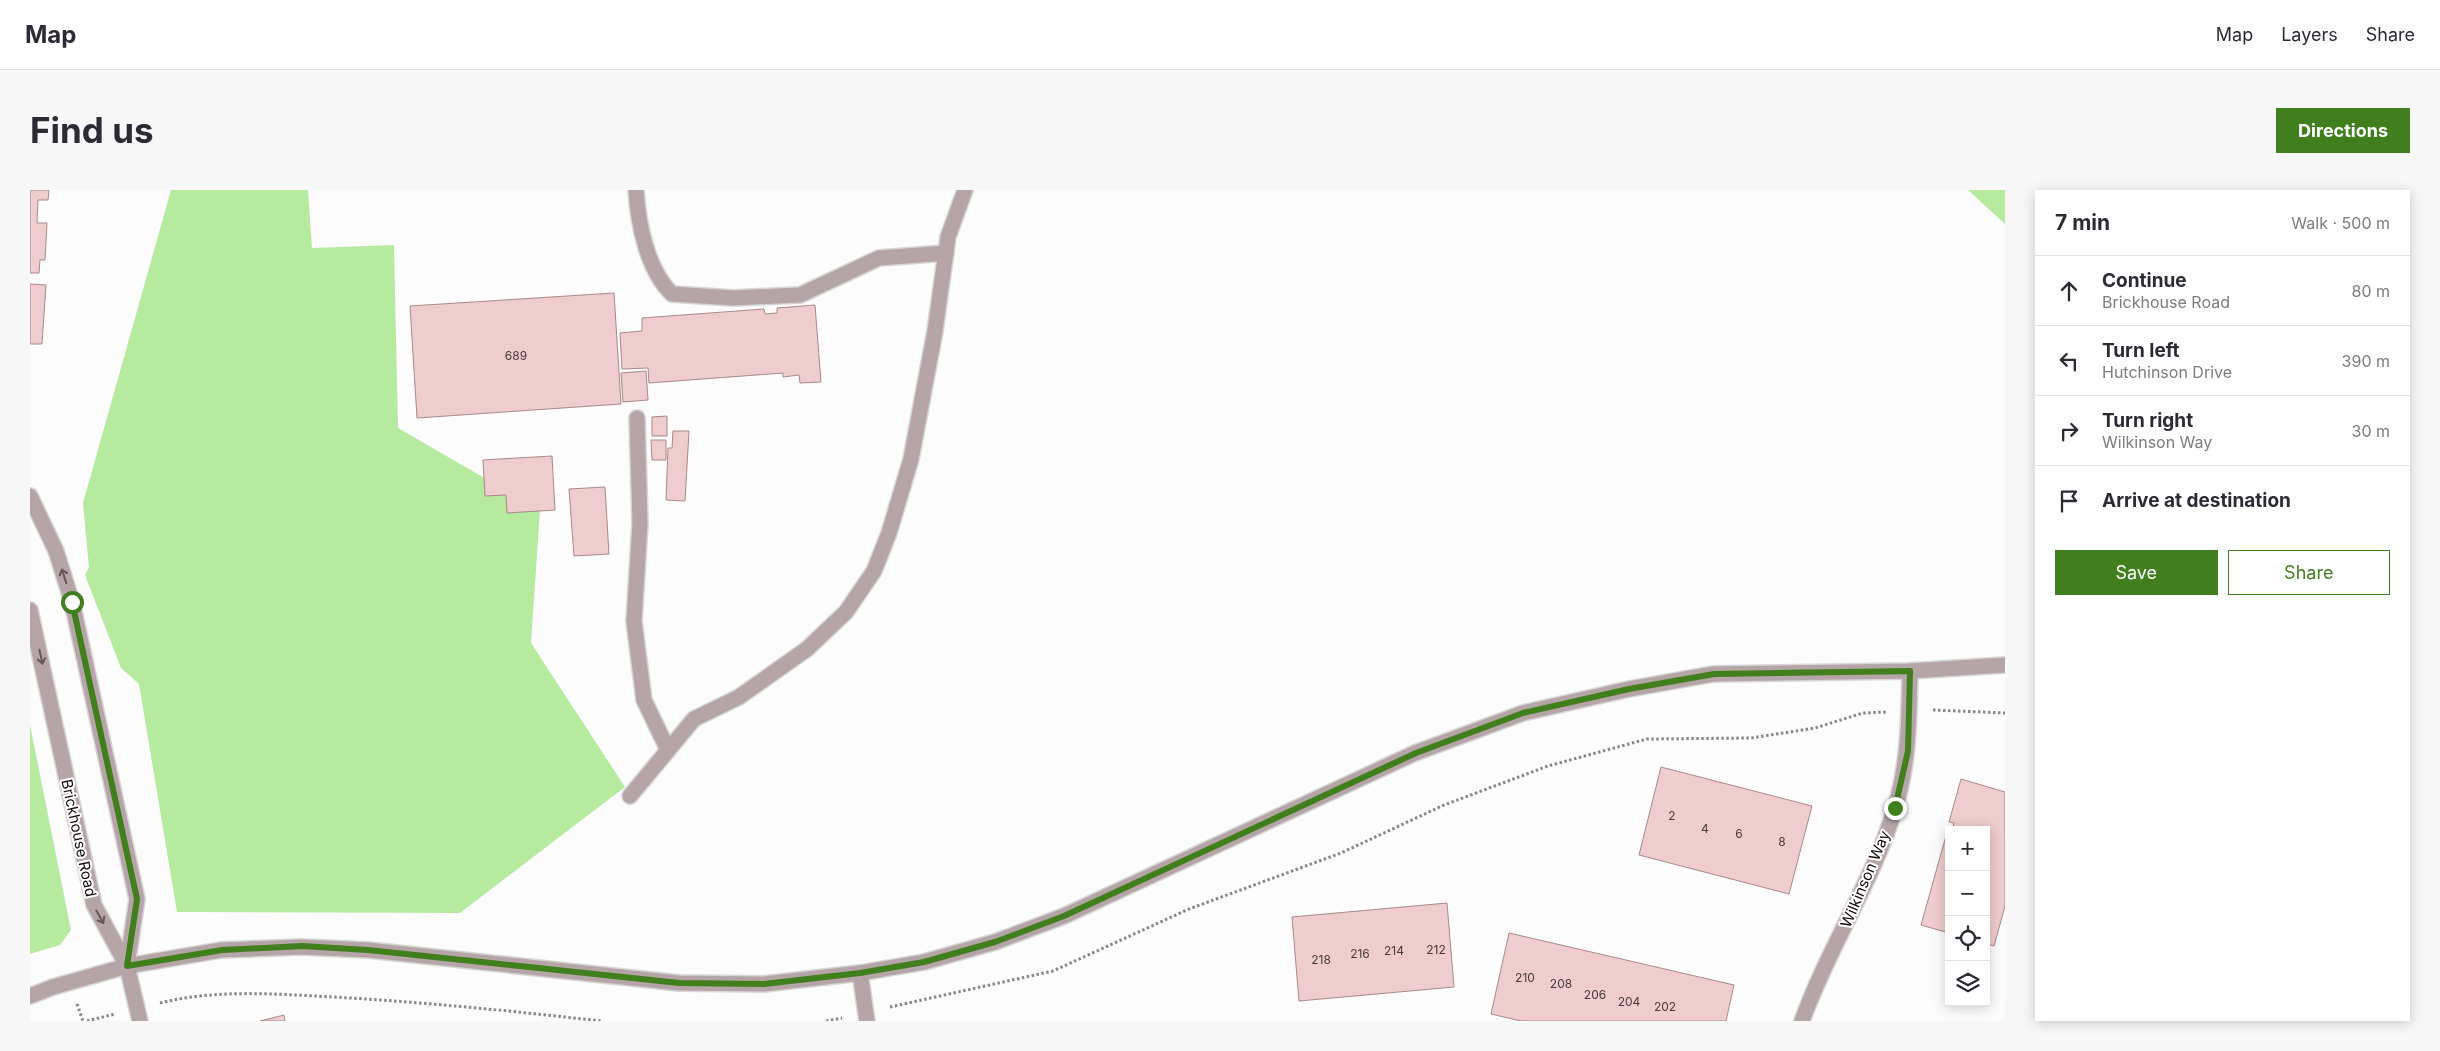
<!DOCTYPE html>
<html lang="en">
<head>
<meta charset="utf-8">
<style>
  :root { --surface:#fff; --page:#f7f7f7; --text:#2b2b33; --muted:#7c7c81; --line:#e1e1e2; --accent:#417f1e }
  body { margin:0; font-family:Inter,sans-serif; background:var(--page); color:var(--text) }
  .controls { position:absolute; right:15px; bottom:15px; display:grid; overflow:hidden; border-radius:0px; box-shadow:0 2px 12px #0003 }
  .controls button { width:45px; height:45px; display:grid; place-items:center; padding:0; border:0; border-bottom:1px solid var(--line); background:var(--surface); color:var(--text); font:25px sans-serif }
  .stop { position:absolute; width:15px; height:15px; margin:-11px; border:4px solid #417f1e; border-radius:50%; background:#fff }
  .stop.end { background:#417f1e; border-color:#fff; box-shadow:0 1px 5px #0008 }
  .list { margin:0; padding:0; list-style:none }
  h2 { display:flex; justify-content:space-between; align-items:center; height:65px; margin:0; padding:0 20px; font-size:21px }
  h2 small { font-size:16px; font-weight:400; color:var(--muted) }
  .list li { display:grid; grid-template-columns:32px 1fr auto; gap:15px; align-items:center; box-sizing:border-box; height:70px; padding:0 20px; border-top:1px solid var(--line) }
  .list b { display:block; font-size:19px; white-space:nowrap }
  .list p { margin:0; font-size:16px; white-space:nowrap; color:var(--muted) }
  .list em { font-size:16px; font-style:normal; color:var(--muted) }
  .actions { display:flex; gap:10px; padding:15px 20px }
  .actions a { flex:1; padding:11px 0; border:1px solid var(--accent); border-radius:0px; text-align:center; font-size:18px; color:var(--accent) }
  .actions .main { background:var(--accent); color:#fff }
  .icon { flex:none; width:28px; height:28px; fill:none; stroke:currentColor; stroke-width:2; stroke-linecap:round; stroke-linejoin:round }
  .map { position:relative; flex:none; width:1975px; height:831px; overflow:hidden; border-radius:0px }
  header { display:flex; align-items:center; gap:30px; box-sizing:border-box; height:70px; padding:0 25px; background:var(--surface); border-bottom:1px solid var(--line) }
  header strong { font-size:24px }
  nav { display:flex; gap:28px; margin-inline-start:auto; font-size:18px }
  .intro { display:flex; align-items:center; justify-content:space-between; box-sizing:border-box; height:120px; padding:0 30px }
  h1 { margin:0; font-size:35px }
  .button { padding:12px 22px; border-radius:0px; background:var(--accent); color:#fff; font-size:18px; font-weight:700 }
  main { display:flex; gap:30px; padding:0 30px }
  aside { flex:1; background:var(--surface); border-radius:0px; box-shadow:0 2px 12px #0003 }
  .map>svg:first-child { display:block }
</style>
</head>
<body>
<header>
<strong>Map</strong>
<nav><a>Map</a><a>Layers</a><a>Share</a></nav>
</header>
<div class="intro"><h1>Find us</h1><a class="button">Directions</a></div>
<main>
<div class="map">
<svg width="1975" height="831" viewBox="0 0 1975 831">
  <rect width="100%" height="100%" fill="#fcfcfc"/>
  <g fill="#b5ea9f">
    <path d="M141,0H278L282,58L364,55L368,238L510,320L501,453L595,597L430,723L147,722L109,494L91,478L55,385L59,377L53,313Z"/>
    <path d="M1938,0H1975V34Z"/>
    <path d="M0,535L41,740L30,755L0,764Z"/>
  </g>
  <g fill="#efcccd" stroke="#a98889">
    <path d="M0,0H19L18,10H8L7,33H17L15,70H10L9,83H0Z"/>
    <path d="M0,94L16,95L12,154H0Z"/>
    <path d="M584,103L591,214L387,228L380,116Z"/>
    <path d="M785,115L791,192L770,193L769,185L753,187V183L619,193L618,178L592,179L590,143L612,141V128L734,119L735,124L747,123V118Z"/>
    <path d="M616,181L618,210L593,212L591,183Z"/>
    <path d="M637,226V246H622V227Z"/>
    <path d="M643,241H659L655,311L636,310L638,258H642Z"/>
    <path d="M621,250H636V270H622Z"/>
    <path d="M522,266L525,320L477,323L476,305L455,306L453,270Z"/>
    <path d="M575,297L579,364L544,366L539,299Z"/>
    <path d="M1631,577L1782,616L1759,704L1609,665Z"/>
    <path d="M1931,589L1975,602V716L1964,756L1956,754V640H1922L1924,633L1919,632Z"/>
    <path d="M1916,646L1919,647V743L1891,735Z"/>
    <path d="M1417,713L1424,797L1269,811L1262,727Z"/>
    <path d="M1479,743L1704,795L1696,831H1491L1461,824Z"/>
    <path d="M254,825L255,831H230Z"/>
  </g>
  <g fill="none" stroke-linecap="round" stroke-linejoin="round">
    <defs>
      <g id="minor">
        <path d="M606,0C608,33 617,80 642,104L703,108L770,105L849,68L916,63"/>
        <path d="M607,228L610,333L604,431L614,510L638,560"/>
        <path d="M0,306L26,361L42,412L107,709L97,776"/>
        <path d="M0,420L64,715L97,776L110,831"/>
        <path d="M600,606L664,529L709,507L777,459L816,422L844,381L859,343L881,269L905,141L918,47L935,0"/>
        <path d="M830,783L837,831"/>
        <path d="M0,806L23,797L97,776L191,760L271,757L338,760L649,793L734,794L830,783L894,772L965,752L1034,726L1385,563L1493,523L1599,499L1683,484L1880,481L1975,475"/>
        <path d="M1772,831C1798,758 1843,692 1865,618C1879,573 1879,527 1880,481"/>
      </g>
    </defs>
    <use href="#minor" stroke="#d7d5d5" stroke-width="18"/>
    <g stroke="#8b8686" stroke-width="3" stroke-dasharray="2.5 2.5" stroke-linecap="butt">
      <path d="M1903,520L1975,523"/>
      <path d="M130,813C186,799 246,804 303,807C393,812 482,821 571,831"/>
      <path d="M47,814L53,831"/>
      <path d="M860,817L1023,781L1159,719L1311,663L1414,615L1518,576L1617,549L1721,548L1785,538L1833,523L1857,522"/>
      <path d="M57,831L85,824"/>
      <path d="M796,831L812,828"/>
    </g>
    <use href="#minor" stroke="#b5a5a6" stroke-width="15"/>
  </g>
  <defs><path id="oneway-shaft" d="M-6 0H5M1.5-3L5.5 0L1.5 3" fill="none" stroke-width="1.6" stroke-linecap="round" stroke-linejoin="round" transform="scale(1.25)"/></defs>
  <g stroke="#645758">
    <use href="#oneway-shaft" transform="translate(34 386) rotate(-108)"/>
    <use href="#oneway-shaft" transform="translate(11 467) rotate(78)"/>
    <use href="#oneway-shaft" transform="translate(70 727) rotate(61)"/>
  </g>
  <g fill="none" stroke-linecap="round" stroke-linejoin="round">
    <path stroke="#417f1e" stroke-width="6" d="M42,412L107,709L97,776L192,760L272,756L338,760L649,793L734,794L830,783L894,772L965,752L1034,726L1386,563L1493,523L1599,499L1684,484L1880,481L1878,561L1865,618"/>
  </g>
  <g text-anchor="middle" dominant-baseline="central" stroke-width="4" stroke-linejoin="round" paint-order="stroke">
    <g font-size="12" fill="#4b3a3a">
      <text x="486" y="165">689</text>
      <text x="1642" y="625">2</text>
      <text x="1675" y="638">4</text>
      <text x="1709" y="643">6</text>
      <text x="1752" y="651">8</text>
      <text x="1406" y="759">212</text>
      <text x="1364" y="760">214</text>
      <text x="1330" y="763">216</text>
      <text x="1291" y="769">218</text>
      <text x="1495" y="787">210</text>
      <text x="1531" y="793">208</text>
      <text x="1565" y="804">206</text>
      <text x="1599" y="811">204</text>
      <text x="1635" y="816">202</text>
    </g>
    <g font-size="15" fill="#140909" stroke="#fff">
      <text transform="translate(49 648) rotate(78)">Brickhouse Road</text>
      <text transform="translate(1835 689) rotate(-67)">Wilkinson Way</text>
    </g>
  </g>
</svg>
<div class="controls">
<button>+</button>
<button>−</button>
<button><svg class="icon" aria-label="locate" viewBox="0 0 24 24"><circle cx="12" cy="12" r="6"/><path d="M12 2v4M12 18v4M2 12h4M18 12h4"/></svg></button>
<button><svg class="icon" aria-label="layers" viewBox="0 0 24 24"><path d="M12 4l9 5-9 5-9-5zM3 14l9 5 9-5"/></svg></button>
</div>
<div class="stop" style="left:42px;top:412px"></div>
<div class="stop end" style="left:1865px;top:618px"></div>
</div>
<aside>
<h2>7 min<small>Walk · 500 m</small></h2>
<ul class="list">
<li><svg class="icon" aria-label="ahead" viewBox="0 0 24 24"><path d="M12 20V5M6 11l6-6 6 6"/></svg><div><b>Continue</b><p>Brickhouse Road</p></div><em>80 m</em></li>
<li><svg class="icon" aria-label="left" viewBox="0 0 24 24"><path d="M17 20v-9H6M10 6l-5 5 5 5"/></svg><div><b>Turn left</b><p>Hutchinson Drive</p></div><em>390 m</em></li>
<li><svg class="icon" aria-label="right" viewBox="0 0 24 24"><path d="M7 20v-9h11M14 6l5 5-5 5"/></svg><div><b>Turn right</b><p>Wilkinson Way</p></div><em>30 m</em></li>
<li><svg class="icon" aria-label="arrive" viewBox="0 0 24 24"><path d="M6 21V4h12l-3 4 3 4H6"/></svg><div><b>Arrive at destination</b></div></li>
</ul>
<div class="actions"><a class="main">Save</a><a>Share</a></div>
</aside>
</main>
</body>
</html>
